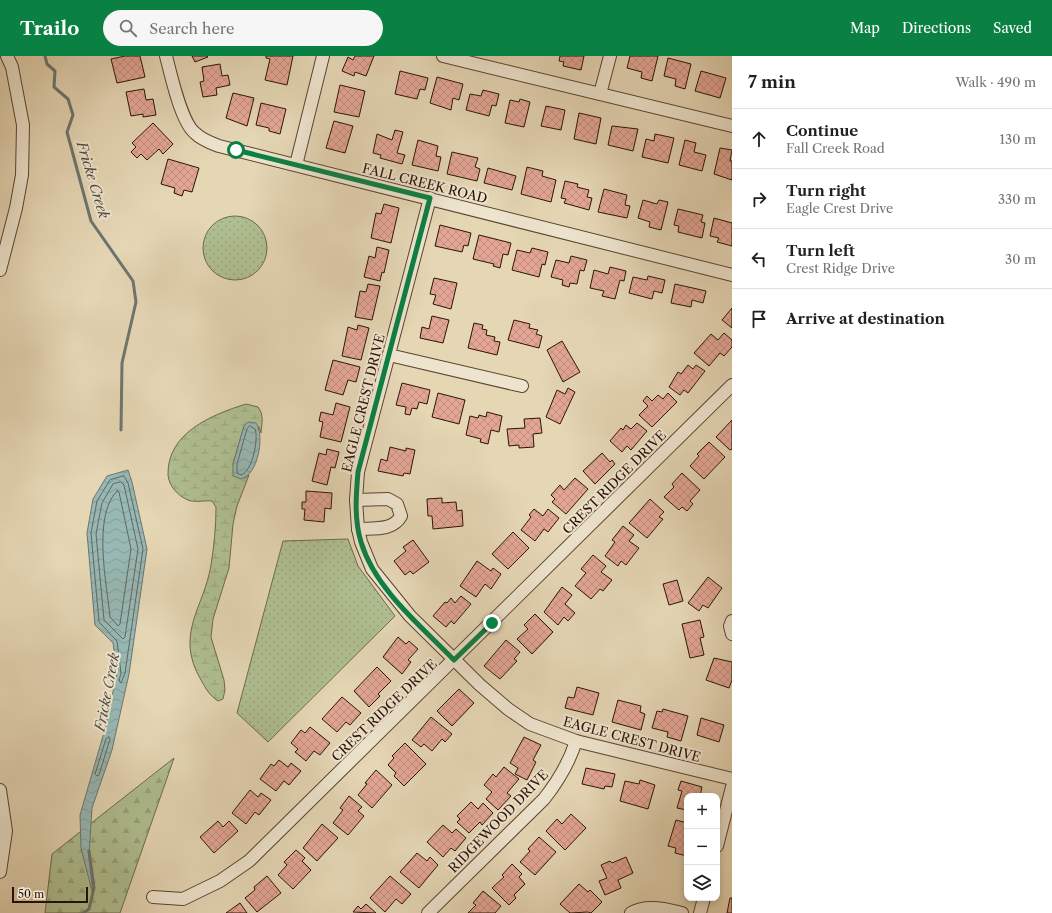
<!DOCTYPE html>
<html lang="en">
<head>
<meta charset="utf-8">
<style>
  :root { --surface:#fff; --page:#f6f6f6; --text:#202124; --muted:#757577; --line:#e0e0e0; --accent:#0b8043 }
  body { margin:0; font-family:"Libre Caslon Text",serif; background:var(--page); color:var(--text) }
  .controls { position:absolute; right:12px; bottom:12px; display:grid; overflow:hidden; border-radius:8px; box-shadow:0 2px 6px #0003 }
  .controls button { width:36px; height:36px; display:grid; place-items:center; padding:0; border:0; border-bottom:1px solid var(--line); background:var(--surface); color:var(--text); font:20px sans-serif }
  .scale { position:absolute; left:12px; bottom:10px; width:76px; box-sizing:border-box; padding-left:4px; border:2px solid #2c1307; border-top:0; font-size:11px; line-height:14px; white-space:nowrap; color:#2c1307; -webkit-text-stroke:3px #eee4ce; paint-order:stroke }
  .stop { position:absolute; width:12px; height:12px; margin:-9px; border:3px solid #0b8043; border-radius:50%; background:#fff }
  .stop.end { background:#0b8043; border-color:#fff; box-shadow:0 1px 4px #0008 }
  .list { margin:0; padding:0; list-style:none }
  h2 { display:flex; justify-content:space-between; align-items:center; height:52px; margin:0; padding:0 16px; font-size:17px }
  h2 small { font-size:13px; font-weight:400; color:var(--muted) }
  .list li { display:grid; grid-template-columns:26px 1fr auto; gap:12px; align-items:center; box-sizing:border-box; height:60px; padding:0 16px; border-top:1px solid var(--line) }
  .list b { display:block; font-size:15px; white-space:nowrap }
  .list p { margin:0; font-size:13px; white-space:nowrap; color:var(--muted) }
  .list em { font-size:13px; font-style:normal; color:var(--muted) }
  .icon { flex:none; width:22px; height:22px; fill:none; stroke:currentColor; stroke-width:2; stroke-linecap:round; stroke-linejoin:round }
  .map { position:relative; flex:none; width:732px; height:857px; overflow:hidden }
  header { display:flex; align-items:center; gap:24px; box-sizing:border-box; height:56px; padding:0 20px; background:var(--accent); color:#fff }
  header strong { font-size:19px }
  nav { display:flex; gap:22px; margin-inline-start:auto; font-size:14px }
  .search { width:280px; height:36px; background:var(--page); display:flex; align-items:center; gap:10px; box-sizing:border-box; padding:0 14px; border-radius:22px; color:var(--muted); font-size:15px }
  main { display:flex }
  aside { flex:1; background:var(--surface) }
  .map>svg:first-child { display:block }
</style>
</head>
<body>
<header>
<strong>Trailo</strong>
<div class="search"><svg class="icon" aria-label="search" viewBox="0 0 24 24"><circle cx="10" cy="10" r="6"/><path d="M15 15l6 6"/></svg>Search here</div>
<nav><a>Map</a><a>Directions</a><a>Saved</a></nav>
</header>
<main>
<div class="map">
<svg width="732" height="857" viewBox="0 0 732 857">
  <defs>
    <pattern id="forest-firs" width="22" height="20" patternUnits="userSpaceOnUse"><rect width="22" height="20" fill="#afbf91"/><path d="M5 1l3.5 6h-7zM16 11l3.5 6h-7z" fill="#97a37c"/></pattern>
    <pattern id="wetland-marsh" width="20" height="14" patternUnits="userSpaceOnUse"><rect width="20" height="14" fill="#afbf91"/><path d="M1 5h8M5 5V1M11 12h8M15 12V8" fill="none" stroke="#97a37c"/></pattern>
    <pattern id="park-dots" width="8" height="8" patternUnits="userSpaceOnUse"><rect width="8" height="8" fill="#afbf91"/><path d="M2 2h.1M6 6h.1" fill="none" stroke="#97a37c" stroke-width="1.8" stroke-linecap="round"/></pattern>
    <pattern id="water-waves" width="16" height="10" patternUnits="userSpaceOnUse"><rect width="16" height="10" fill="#97b8b4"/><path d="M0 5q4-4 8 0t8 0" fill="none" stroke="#829d99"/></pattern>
    <pattern id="building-cross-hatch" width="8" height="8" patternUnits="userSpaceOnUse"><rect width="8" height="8" fill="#e3a695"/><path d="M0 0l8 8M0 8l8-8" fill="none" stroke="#c38e7f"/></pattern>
  </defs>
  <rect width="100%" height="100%" fill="#e5d6b4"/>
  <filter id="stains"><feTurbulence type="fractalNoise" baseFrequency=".005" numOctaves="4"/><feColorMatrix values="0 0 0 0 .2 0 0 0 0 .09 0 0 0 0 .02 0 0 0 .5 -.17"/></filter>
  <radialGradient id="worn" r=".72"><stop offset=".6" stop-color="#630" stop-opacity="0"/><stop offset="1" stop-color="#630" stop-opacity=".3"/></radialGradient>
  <path fill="url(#forest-firs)" stroke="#6e694c" d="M174,702L120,857H45L52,798Z"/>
  <path fill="url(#wetland-marsh)" stroke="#6e694c" d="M246,348L258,351C264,359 262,366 261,377L259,371L244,370L233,408L245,422L249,419L237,450L233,468L229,512L213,563L211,581L224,624L225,634L223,643L218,645C209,639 206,633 201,624C174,578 204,552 211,509C214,491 216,470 216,451L212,445C205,444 195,447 188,444C178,440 169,430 168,419C167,377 211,359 246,348Z"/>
  <g fill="url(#park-dots)" stroke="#6e694c">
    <circle cx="235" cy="192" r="32"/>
    <path d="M348,483L358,510L395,560L268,686L237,657L283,485Z"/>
  </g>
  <g fill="url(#water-waves)" stroke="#6c766f">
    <path d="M248,366L256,367C265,380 258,419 241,423L233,420V408L244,370Z"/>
    <path d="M128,414L132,426L147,493L129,618L112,694L92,752L89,800L93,839L81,792L80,759L105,673L117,617L113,587L95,569L87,477L93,443L107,420Z"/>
  </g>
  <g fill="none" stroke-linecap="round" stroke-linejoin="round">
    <g stroke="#62665e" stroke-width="1">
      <path d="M250,370L255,373C259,383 252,416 241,419L237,417V408L247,373Z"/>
      <path d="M124,420L128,427L143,493L125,617L121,627L119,625L121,617L117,585L99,566L91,477L97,445L110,424Z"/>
      <path d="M121,426L124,429L138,493L125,581L123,583L104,564L96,478L102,447L113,428Z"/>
      <path d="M117,435L119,436L131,493L120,568L118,570L110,561C107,529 92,460 117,435Z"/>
      <path d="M109,681L110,683L99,719L97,720L95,718L106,683Z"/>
    </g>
    <g stroke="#6c766f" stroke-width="3">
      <path d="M45,0L47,8L55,15L54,31L68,43L73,59L67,76L91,165L133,225L136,246L122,307L121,374"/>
      <path d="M83,857L89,853L94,832L89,795"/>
    </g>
  </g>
  <g fill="url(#building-cross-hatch)" stroke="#2c1307">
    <path d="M125,0H140L145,21L117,27L111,3Z"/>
    <path d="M192,0H207L208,1L195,6Z"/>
    <path d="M266,0H293L287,29L265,24L270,3L266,2Z"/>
    <path d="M355,0H374L366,20L355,16L354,20L342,15L348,1L353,4Z"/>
    <path d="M560,0H584L581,14L563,10L564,6L559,5Z"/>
    <path d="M630,0H658L652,25L641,22L642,16L627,12Z"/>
    <path d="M668,2L691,8L685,33L675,30L676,23L664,20Z"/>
    <path d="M220,8L222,20L228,19L230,29L216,32L217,39L203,41L200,26L204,25L202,11Z"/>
    <path d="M400,15L428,22L425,34L420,33L417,43L395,38Z"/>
    <path d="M701,15L726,22L720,42L695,35Z"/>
    <path d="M437,21L463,28L459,44L453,42L451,54L430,47Z"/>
    <path d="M340,29L365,35L359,61L334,56Z"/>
    <path d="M144,33L146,44L153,43L156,59L143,61V58L131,60L126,36Z"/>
    <path d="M483,34L499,38L496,50L492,49L489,60L466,54L470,38L481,40Z"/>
    <path d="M233,37L254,42L247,70L226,62Z"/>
    <path d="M520,43L530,46L524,71L505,67L510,44L519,46Z"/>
    <path d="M261,47L286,53L280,78L269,75V72L256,69Z"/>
    <path d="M546,50L565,54L561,74L541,70Z"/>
    <path d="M579,57L601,62L596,88L574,83Z"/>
    <path d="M334,65L353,70L345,97L326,92Z"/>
    <path d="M153,67L173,88L163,98L159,93L147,104L141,98L137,102L131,96L136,91L132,87Z"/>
    <path d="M612,70L638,73L633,95L608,89Z"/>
    <path d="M395,74L403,76L397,97L405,99L402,108L380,102L381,99L373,97L377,78L392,84Z"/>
    <path d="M655,78L674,82L668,107L642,101L646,83L654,85Z"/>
    <path d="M418,84L438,90L436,100L441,101L438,115L412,109Z"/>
    <path d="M685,84L696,87L694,96L706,99L702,115L679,109Z"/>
    <path d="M720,92L732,94L730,105H732V124L714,118Z"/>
    <path d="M452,96L478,102L475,111L480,113L477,125L447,118Z"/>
    <path d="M168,103L199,112L192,136L184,134L182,140L174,137L175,132L161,128Z"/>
    <path d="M527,111L543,115L542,120L556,124L551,146L521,138Z"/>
    <path d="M488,112L516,120L512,134L484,127Z"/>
    <path d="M565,125L578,128L577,131L589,134L587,141L592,142L589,154L564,147L566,143L561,142Z"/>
    <path d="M604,133L627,139L625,149L630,150L627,162L598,156Z"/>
    <path d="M643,144L657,148L659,144L668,146L661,174L649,171L650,166L638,162Z"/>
    <path d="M384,148L399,152L391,187L371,182L376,157L381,158Z"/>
    <path d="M678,153L703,159L701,166L705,167L702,182L678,176L679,170L674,169Z"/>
    <path d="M714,162L732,167V190L717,186L719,182L710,180Z"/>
    <path d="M440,169L471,177L468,190L464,189L462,196L435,190Z"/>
    <path d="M479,179L511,187L508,199L503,198L500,212L493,210L494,208L473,203Z"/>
    <path d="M377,191L389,194L384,217L382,216L380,225L364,221L369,200L375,202Z"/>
    <path d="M532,192L548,196L545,209L542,208L539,221L512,214L517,194L530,197Z"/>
    <path d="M571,200L587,204L584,215L580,214L577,228L570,227L569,231L562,229L563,224L551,221L556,204L569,207Z"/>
    <path d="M610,211L626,215L624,225L620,224L615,243L602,240L604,235L590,232L594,214L608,218Z"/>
    <path d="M648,220L665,224L662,237L654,235L652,243L629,237L633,221L647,224Z"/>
    <path d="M434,222L457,227L451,253L433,248L436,239L430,238Z"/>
    <path d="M368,228L380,230L372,264L355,261L360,235L366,236Z"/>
    <path d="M675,228L706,235L703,247L692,244L691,251L671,247Z"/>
    <path d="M732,252V272L722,264Z"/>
    <path d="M432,260L449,264L443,287L420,282L422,271L429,273Z"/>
    <path d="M514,264L530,268L529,272L538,274L536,278L542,280L539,292L508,284Z"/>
    <path d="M474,267L483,269L482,273L487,274L486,279L495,281L494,285L500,286L497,299L468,292Z"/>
    <path d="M358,269L369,272L361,304L342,300L348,271L357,274Z"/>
    <path d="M724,277L732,284V291L724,300L720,297L709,310L694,297L711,278L718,284Z"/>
    <path d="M562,285L580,316L563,326L547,294Z"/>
    <path d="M333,304L360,311L356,326L348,324L343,339L325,334Z"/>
    <path d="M688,309L693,313L696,309L705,315L688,337L684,334L680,339L669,331L678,316L681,318Z"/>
    <path d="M402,327L430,334L427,348L419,346L417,353L412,352L410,359L405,358L406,351L396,349Z"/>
    <path d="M568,332L575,336L560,368L546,361L557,334L565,338Z"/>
    <path d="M438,337L465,344L459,368L432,361Z"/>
    <path d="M668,337L677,346L652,371L639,359L648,350L643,345L647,340L652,345L658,339L663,343Z"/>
    <path d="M336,347L350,351L341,386L320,381L323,366L319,365L321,356L333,359Z"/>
    <path d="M487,356L502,360L499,376L491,374L488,388L480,386L481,383L466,379L470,360L478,362L479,359L486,361Z"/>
    <path d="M540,362L542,377L533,378L534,391L519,392V389L509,390L507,373L525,372L524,363Z"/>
    <path d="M732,364V393L730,394L716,381Z"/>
    <path d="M637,367L647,375L631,394L627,390L622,396L610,385L621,372L623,374L626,369L631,373Z"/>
    <path d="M709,386L725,401L704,423L690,410L699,400L697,398Z"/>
    <path d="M390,391L406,395V392L415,394L410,418L404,417L403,420L378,415L381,403L387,405Z"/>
    <path d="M327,393L339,396L335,412L331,411L327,429L312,425L319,397L326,399Z"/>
    <path d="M602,397L610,406L612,404L615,408L595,428L583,415Z"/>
    <path d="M682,417L700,434L690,445L693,448L687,455L682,451L679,454L664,441L674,431L672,428Z"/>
    <path d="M575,422L588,433L566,458L552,446L555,443L551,439L560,429L564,434Z"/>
    <path d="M306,435L332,437L331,453L325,452L324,466L304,464L305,453H302V446H306Z"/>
    <path d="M442,442V447L456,446L457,455L462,454L463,470L433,473L432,460H428L427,443Z"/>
    <path d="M650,443L664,456L659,461L663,463L647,482L629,467Z"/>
    <path d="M534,453L543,460L548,453L559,462L548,476L544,473L535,485L521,474L531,461L529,459Z"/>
    <path d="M623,470L634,479L629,485L639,492L626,509L621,505L618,510L605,500L615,486L612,484Z"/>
    <path d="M513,476L529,492L508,513L492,498Z"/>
    <path d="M413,484L429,506L413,518L410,515L405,519L394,505L406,495L403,491Z"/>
    <path d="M593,499L606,510L601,516L612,524L603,535L600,533L591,543L575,530L586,517L581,513Z"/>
    <path d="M477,505L491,515L493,512L501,518L491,533L485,528L476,541L460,530Z"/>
    <path d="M708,521L722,532L708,552L703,549L699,555L688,547Z"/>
    <path d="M677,524L683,545L669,549L663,528Z"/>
    <path d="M562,531L572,539L565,548L575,557L568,565L564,561L558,569L544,556Z"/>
    <path d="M461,540L471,548L454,568L451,565L446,571L433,560L445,546L447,547L451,542L455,547Z"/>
    <path d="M535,558L553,576L532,598L517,583L528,573L524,569Z"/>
    <path d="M700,564L704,581L700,582L704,599L690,602L682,568Z"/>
    <path d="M398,581L406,588L409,585L418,593L408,604L411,606L402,618L383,601Z"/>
    <path d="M506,584L520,596L514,603L517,605L500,623L484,610Z"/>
    <path d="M714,602L732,606V624L729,632L706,624Z"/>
    <path d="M377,611L391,625L378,638L380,640L369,651L354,635Z"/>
    <path d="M577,631L599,637L593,659L565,652L568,641L574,642Z"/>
    <path d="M459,633L474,647L452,670L437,655Z"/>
    <path d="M342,641L361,657L350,669L346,666L337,676L322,663Z"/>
    <path d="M618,644L641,650L640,656L645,658L641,674L612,666Z"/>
    <path d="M663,653L688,660L681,685L667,681L668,676L652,672L657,655L662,656Z"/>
    <path d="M431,661L452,678L445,686L442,683L432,695L424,688L421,691L412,684Z"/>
    <path d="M701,662L724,669L719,686L697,679Z"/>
    <path d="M310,671L330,687L320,699L314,695L306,705L295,696L298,693L291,687L301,674L305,677Z"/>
    <path d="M524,681L541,689L533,704L536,706L527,724L515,718L518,712L510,707Z"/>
    <path d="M405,687L426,708L404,730L394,720L396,717L388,709L394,702L392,700Z"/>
    <path d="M279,704L288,711L291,707L301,715L289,729L284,725L276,735L260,723L271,708L274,710Z"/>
    <path d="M504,711L519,723L507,737L511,740L498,754L486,743L492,736L484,729L493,718L496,721Z"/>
    <path d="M586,712L615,718L612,731L605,730L604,733L582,728Z"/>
    <path d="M376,714L392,729L372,752L358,739L367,728L365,727Z"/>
    <path d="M640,724L655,729L648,753L620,745L625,725L639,728Z"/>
    <path d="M681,725L702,731L700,740H687V754L677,752L682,735L678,734Z"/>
    <path d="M250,734L258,741L261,737L271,744L259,759L255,756L246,768L232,757Z"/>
    <path d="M349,740L362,751L358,755L364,760L348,779L333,767L343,754L340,752Z"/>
    <path d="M471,746L478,753L483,747L493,757L482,769L480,766L469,777L457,766L460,763L457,760Z"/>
    <path d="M571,758L586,772L565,794L546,775L557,763L562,768Z"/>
    <path d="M676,764L687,767V800L675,797L676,792L668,790Z"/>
    <path d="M218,765L223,771L229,765L238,775L214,797L200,781Z"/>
    <path d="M322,768L338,782L317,805L303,792Z"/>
    <path d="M443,769L452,777L456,773L466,782L455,795L451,792L443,801L427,786Z"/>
    <path d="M539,781L556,796L535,819L520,806L530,795L528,793Z"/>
    <path d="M296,794L305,802L302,805L311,814L293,833L278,819L287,809L284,806Z"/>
    <path d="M417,797L427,805L430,801L438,809L419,832L400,816Z"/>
    <path d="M626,801L633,817L618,824L621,832L605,839L599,825L607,822L601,809L610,805L612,807Z"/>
    <path d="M512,808L522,818L519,821L525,828L514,839L516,842L509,849L492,832L504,821L502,819Z"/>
    <path d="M267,820L281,837L257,856L245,842L255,834L254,831Z"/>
    <path d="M390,820L411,838L402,848L396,843L385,856L370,842Z"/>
    <path d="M579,828L588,836L590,834L602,846L591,857L588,856L570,857L560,848Z"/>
    <path d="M483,835L501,850L495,857H468L476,849L473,847Z"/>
    <path d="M730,842H732V857H727Z"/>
    <path d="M240,847L247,857H226Z"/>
    <path d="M366,848L376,857L353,856L358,850L361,853Z"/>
  </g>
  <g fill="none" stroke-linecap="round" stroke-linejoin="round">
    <defs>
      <g id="minor">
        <path d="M166,0C171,19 181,66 195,77C202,84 211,87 219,90L732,219"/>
        <path d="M443,0L732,70"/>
        <path d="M600,38L610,0"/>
        <path d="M296,109L323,0"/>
        <path d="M430,142L358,416L356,444L358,473L361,486L372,513L410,560L480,629L508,653L530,668L576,685L732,723"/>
        <path d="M0,214L16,152L22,119L23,69L12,11L7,0"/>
        <path d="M389,299L522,330"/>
        <path d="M356,444L388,443L397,448L401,460C393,475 374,472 358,473"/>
        <path d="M732,565L730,570L732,578"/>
        <path d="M0,734L6,775L0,816"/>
        <path d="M717,790L732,731"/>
        <path d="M153,841L183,843L220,825L249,805L732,329"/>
        <path d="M428,857L544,743C559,724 569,707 576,685"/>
        <path d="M631,857C647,848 665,853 682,857"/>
        <path d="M700,857L704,842"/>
      </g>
    </defs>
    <use href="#minor" stroke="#5a4432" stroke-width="14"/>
    <use href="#minor" stroke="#eee4ce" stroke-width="12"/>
  </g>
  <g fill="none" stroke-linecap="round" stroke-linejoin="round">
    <path stroke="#0b8043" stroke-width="5" d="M236,94L430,142L358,416C356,439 354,463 361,486C375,533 421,570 454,604L492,567"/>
  </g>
  <g text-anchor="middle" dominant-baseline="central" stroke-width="4" stroke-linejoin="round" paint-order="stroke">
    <g font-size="13" fill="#2c1307" stroke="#eee4ce">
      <text transform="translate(425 127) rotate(14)">FALL CREEK ROAD</text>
      <text transform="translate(363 347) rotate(-76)">EAGLE CREST DRIVE</text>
      <text transform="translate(614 426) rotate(-45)">CREST RIDGE DRIVE</text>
      <text transform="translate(384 654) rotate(-44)">CREST RIDGE DRIVE</text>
      <text transform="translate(632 683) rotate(15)">EAGLE CREST DRIVE</text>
      <text transform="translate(498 765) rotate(-46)">RIDGEWOOD DRIVE</text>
    </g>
    <g font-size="14" font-style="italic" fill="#514d44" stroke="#eee4ce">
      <text transform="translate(93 124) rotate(73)">Fricke Creek</text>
      <text transform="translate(107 636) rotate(-79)">Fricke Creek</text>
    </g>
  </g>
  <rect width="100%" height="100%" filter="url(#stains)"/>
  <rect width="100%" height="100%" fill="url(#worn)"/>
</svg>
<div class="controls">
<button>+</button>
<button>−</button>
<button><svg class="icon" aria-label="layers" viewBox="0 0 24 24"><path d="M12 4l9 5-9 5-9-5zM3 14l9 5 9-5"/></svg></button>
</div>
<div class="scale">50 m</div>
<div class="stop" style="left:236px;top:94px"></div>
<div class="stop end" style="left:492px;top:567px"></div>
</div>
<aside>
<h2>7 min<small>Walk · 490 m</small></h2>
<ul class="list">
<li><svg class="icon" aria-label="ahead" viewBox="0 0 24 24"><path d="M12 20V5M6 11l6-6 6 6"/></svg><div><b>Continue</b><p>Fall Creek Road</p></div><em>130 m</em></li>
<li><svg class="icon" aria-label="right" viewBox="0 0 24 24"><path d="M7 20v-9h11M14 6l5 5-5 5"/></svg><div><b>Turn right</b><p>Eagle Crest Drive</p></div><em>330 m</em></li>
<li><svg class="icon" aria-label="left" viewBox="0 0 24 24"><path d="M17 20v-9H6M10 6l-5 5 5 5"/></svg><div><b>Turn left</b><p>Crest Ridge Drive</p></div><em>30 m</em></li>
<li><svg class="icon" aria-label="arrive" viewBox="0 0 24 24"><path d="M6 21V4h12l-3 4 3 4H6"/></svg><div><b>Arrive at destination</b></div></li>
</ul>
</aside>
</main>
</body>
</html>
